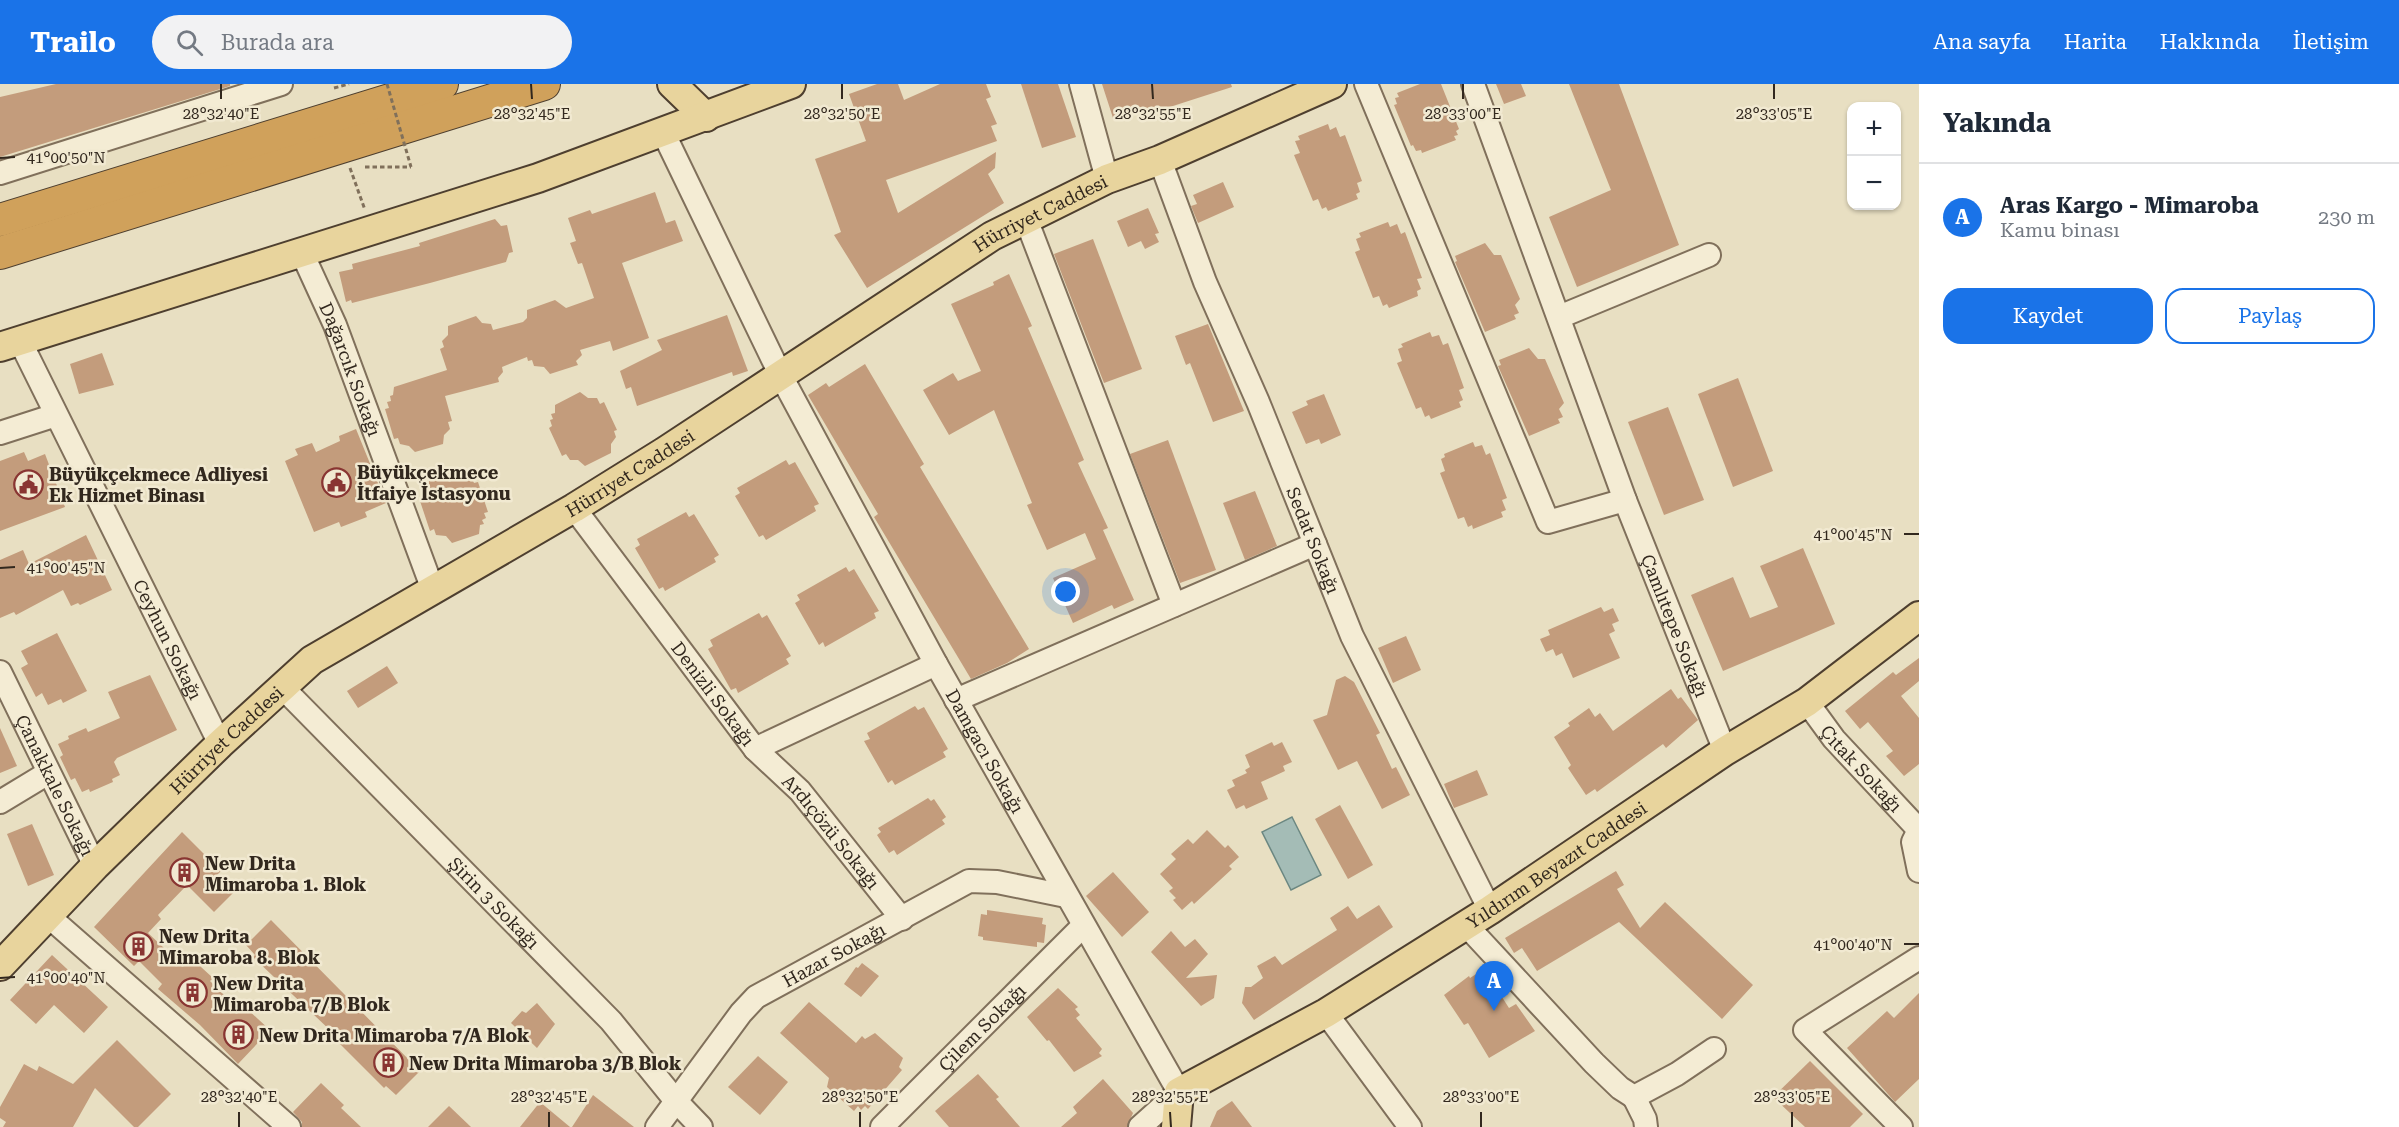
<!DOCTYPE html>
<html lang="tr">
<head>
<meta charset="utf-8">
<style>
  :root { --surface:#fff; --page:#f2f2f3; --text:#1f2937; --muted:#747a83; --line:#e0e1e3; --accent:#1a73e8 }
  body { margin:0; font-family:"Roboto Serif",serif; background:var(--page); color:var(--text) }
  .controls { position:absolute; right:18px; top:18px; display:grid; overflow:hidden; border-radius:12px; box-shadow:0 2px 4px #0004 }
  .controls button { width:54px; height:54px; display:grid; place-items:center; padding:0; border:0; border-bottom:2px solid var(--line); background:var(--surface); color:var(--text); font:30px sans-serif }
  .you { position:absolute; left:1066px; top:508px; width:21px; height:21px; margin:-15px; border:4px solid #fff; border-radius:50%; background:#1a73e8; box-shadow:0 0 0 9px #1a73e833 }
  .badge { display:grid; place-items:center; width:39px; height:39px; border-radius:50%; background:var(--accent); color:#fff; font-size:20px; font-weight:700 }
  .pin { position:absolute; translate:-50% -50px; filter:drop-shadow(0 2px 3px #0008) }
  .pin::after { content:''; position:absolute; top:32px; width:21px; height:18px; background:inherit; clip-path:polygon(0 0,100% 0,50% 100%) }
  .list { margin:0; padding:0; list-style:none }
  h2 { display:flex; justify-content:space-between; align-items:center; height:78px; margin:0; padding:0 24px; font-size:26px }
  h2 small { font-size:20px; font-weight:400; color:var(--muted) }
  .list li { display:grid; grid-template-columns:39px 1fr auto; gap:18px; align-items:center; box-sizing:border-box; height:108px; padding:0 24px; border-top:2px solid var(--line) }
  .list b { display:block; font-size:22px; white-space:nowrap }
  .list p { margin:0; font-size:20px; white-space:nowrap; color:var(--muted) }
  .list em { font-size:20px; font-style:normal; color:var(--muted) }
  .actions { display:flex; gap:12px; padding:18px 24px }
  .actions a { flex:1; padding:14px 0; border:2px solid var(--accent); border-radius:18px; text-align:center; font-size:21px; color:var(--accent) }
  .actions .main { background:var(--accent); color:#fff }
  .icon { flex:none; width:33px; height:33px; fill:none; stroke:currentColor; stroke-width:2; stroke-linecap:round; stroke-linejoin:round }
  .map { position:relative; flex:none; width:1919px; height:1043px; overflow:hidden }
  header { display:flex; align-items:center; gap:36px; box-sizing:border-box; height:84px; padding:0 30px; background:var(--accent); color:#fff }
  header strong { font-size:28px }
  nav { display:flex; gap:33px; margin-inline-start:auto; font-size:21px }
  .search { width:420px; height:54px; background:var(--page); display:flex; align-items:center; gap:15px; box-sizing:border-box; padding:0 21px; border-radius:33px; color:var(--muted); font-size:22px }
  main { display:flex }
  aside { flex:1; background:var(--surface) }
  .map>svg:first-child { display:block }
</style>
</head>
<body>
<header>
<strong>Trailo</strong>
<div class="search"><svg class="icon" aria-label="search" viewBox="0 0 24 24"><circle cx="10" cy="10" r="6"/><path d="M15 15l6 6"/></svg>Burada ara</div>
<nav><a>Ana sayfa</a><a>Harita</a><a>Hakkında</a><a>İletişim</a></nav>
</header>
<main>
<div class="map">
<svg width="1919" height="1043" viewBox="0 0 1919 1043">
  <rect width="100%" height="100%" fill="#e8dfc2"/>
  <path fill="#a4bcb6" stroke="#6c8882" stroke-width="1.5" d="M1292,733L1321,791L1291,806L1262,748Z"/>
  <g fill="#c39c7c">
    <path d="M56,0H230V2L0,73V13Z"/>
    <path d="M877,0H898L904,16L940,0H986L991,13L986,15L997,40L991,42L997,57L886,96L898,129L996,68L995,84L988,90L1004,119L867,204L834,151L841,148L815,75L866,57L849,10Z"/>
    <path d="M1021,0H1058L1076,53L1042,64Z"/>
    <path d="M1102,0H1231L1232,3L1148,30L1147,26L1114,37Z"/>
    <path d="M1420,0H1441L1459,45L1456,47L1458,51L1454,52L1456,56L1422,69L1421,66L1416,67L1413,61L1411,62L1394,21L1397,20L1395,14L1399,13L1397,9Z"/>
    <path d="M1496,0H1521L1526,12L1504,20Z"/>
    <path d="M1569,0H1619L1679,161L1577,203L1549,133L1611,106Z"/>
    <path d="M1328,40L1330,46L1336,43L1340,53L1345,51L1362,97L1357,99L1360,108L1356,110L1358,115L1328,127L1326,123L1322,125L1318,115L1313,117L1294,71L1300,69L1295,57L1300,56L1298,52Z"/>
    <path d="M1223,98L1234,123L1198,139L1191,122L1197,120L1193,111Z"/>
    <path d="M655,108L666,139L675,136L683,157L622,179L649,254L613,267L610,257L580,266L582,271L576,277L578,281L550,290L544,283L534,282L532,276L528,277L527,273L502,283L503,288L498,294L499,298L445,312L452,337L448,338L450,345L444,351L443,360L415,368L409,362L400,360L398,354L394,355L385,325L389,324L387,318L391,317L390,312L393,311L394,303L447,286L440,265L444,263L442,257L448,251V242L476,232L482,239L491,240L493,246L523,238L527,234V226L555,216L566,224L594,214L582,179L578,180L570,159L576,157L568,134L590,126L592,130Z"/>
    <path d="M1148,124L1159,149L1155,150L1159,158L1145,165L1141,157L1128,163L1117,137Z"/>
    <path d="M495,135L501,142L507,141L513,168L509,169L506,178L430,199L352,219L351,216L346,218L339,188L353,185L352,180L420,162L419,159Z"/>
    <path d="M1388,138L1390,143L1397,140L1401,150L1405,148L1422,194L1417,195L1421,205L1417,207L1418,212L1389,224L1387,220L1383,222L1379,212L1373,214L1355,168L1360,166L1356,155L1361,153L1359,149Z"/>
    <path d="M1093,155L1142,285L1104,299L1054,170Z"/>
    <path d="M1485,159L1494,171H1501L1520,215L1515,221L1519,229L1514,231L1516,235L1485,248L1455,178L1457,177L1455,172Z"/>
    <path d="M1009,190L1032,242L1028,244L1084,376L1078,379L1108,444L1103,446L1134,516L1114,525L1112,521L1073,539L1053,494L1096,475L1085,449L1047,466L1027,421L1032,419L994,326L949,351L923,306L953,289L958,297L981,287L951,220L994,201L993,198Z"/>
    <path d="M727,231L748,287L733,292L732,288L637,322L631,303L626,305L620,287L662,266L657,256Z"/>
    <path d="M1208,240L1244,327L1213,338L1190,279L1186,281L1175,252Z"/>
    <path d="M1430,248L1432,253L1439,251L1443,261L1448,259L1464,304L1459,306L1463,316L1459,318L1461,323L1431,335L1429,331L1425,333L1421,323L1416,325L1397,279L1402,277L1398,265L1403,263L1401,260Z"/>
    <path d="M1529,264L1538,275H1545L1564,319L1559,325L1563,333L1558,335L1560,339L1529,352L1498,282L1501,281L1499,276Z"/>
    <path d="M102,269L114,301L79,310L70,280Z"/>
    <path d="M865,280L924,380L920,383L1029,565L1007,579L971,595L874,433L878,430L808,311L826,299L829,303Z"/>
    <path d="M1738,294L1773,387L1733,403L1698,310Z"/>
    <path d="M580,308L588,314H597L600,320L604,318L617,346L614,347L616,353L611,360V369L585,382L578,376H570L566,370L562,372L549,344L552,342L550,336L553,335L551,330L555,329V321Z"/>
    <path d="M1324,310L1341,351L1321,360L1319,355L1306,360L1292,328L1308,321L1306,317Z"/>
    <path d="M1668,323L1704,416L1664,431L1628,338Z"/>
    <path d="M356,345L386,419L365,428L367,433L341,443L339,438L314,448L285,377L298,371L295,365L312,359L316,368L340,357L339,352Z"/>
    <path d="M1168,356L1216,486L1180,499L1130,370Z"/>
    <path d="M1473,358L1475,363L1482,361L1486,371L1490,369L1507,414L1502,416L1506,426L1501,428L1503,433L1473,445L1472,441L1468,443L1464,433L1458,435L1440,389L1445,387L1441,375L1445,373L1444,370Z"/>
    <path d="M24,368L28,377L45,370L65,423L0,447V377Z"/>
    <path d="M786,376L789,381L795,378L819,420L814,422L816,427L766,456L763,451L759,453L735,412L740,409L737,404Z"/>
    <path d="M457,385L463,392H471L474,399L478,398L488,428L484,429L486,434L482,436L484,440L480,441L479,450L452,459L446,452L436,451L434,445L430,447L420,417L424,416L422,410L429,404V395Z"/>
    <path d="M1255,407L1277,462L1245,476L1223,419Z"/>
    <path d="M686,428L689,433L694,430L719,471L714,474L716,478L665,507L663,503L659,505L635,464L640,461L637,455Z"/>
    <path d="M86,451L112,506L80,521L78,519L71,522L63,506L16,531L14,528L0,534V476L23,466L29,480Z"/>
    <path d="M1803,464L1835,540L1723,587L1691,511L1733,493L1750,534L1778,523L1760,482Z"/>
    <path d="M846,483L849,488L854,485L879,527L874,529L876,534L825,563L823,558L819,561L795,519L800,516L797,511Z"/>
    <path d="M1601,523L1604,528L1613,524L1619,537L1612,540L1615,547L1609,550L1620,574L1573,594L1562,569L1556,572L1553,565L1546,568L1540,555L1550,551L1548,546Z"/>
    <path d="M759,529L762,534L767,531L791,572L786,575L789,580L738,609L736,604L731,606L708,565L713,562L710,556Z"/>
    <path d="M57,549L87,607L63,619L61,615L48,621L42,609L36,613L21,584L28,580L21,567Z"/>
    <path d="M1406,552L1421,586L1393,599L1378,564Z"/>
    <path d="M1919,574V597L1901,612L1919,634V680L1904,692L1886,672L1893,667L1868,638L1860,645L1845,627L1893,588L1896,591Z"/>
    <path d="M387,582L398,599L358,624L347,607Z"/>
    <path d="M150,591L177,646L117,674L114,678L120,691L112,695L113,698L90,708L89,705L82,708L75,694L71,696L60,673L63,671L58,660L69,655L68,652L86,644L88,648L120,634L108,608Z"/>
    <path d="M1345,592L1354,598L1380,649L1376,651L1392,685L1396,683L1410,711L1382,725L1357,677L1338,686L1313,636L1327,631L1336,596Z"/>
    <path d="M1671,605L1678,615L1681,613L1698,636L1666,664L1663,660L1597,708L1595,705L1586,711L1568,684L1571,681L1554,653L1570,642L1568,639L1589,624L1595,633L1600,629L1613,647Z"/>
    <path d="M915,622L918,626L924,623L948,665L943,668L946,673L895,701L892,696L888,699L864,657L870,655L867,649Z"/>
    <path d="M0,644L17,682L0,689Z"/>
    <path d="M1272,658L1274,662L1282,658L1292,678L1283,682L1285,687L1261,698L1268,715L1246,725L1244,721L1236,725L1227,706L1235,702L1232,696L1247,689L1245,686L1250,683L1245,671Z"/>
    <path d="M1477,686L1488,711L1454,724L1444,700Z"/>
    <path d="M928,714L931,717L934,715L946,733L942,736L945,740L897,771L894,766L889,769L877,751L881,748L878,744Z"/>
    <path d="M1340,721L1373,781L1348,795L1315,735Z"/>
    <path d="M32,740L54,791L28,802L7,750Z"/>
    <path d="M1207,746L1225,764L1228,761L1239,773L1229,782L1232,785L1194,820L1192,817L1182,826L1173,816L1176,814L1169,807L1173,804L1160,790L1176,775L1171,770L1188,755L1193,760Z"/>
    <path d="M182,748L221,787L217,791L234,808L214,828L187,801L158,831L161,835L148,849L181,880L189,872L213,894L210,897L226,913L242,928L246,924L270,946L238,980L200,941L158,905L162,900L139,877L134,882L94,843Z"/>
    <path d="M1616,787L1624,801L1617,805L1640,844L1665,818L1753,901L1722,935L1619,838L1537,887L1522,864L1514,869L1505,854Z"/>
    <path d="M1113,788L1149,828L1122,853L1086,812Z"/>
    <path d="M1379,821L1393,843L1254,936L1242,919L1245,903H1251L1263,894L1257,882L1275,872L1282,881L1337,846L1330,834L1348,822L1357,835Z"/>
    <path d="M987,826L1043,834L1042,840L1046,841L1044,859L1037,858V863L983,856V853L978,852L981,830L987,831Z"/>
    <path d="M271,836L420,987L396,1011L386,1002L384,1004L331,951L333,949L253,873L255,871L246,861Z"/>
    <path d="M1171,847L1185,863L1195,855L1208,870L1186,894L1217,891L1214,914L1201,922L1151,868Z"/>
    <path d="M52,871L108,923L84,949L54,921L36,940L10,916Z"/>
    <path d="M862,879L879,892L861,913L844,900L856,883L858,884Z"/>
    <path d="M1484,885L1509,924L1516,920L1535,947L1489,974L1468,939L1464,941L1444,911L1469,892L1470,894Z"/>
    <path d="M1058,904L1078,923L1075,925L1080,931L1076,934L1102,965L1099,969L1102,972L1074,988L1049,956L1047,957L1027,933Z"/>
    <path d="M1919,909V995L1895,1018L1847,964L1887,927L1894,934Z"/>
    <path d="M809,918L856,959L862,952L865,955L875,949L903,974L899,983L902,986L868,1025L865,1022L861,1026L858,1022L854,1027L827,1003L829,994L780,949Z"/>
    <path d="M537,919L555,940L537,964L511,939L522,927L526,929Z"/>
    <path d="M117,956L171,1010L138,1043H134L95,1004L73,1043H3L6,1038L0,1034V1023L24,980L37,987L39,982L73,1000Z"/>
    <path d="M758,972L788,998L760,1031L728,1003Z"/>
    <path d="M1810,977L1863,1030L1850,1043H1805L1773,1013Z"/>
    <path d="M978,990L999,1013L996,1015L1020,1043H949L935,1027Z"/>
    <path d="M1103,995L1133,1029L1127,1043H1061L1077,1029L1073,1023Z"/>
    <path d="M321,999L344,1021L341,1024L361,1043H302V1038L293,1028Z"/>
    <path d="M593,1011L634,1043H572Z"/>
    <path d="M1232,1017L1252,1043H1210L1217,1027Z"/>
    <path d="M540,1018L570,1043H520Z"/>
    <path d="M449,1022L471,1043H428Z"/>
  </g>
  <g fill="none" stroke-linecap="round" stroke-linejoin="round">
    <defs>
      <g id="minor">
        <path d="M1081,0L1107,95"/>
        <path d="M1366,0L1548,438L1625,416"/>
        <path id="s1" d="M1473,0L1625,416L1725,667"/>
        <path id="s2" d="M663,48L780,290L936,580L1179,1008L1140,1043"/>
        <path id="s3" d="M1160,76L1205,198L1258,318L1352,552L1490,826"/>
        <path d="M0,89L281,0"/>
        <path d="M1026,135L1174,521"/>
        <path id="s4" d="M302,169L335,241L433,506"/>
        <path d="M1559,233L1709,171"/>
        <path id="s5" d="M20,257L220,660"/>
        <path d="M0,349L56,331"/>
        <path id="s6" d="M574,424L755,665L800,707L902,835"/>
        <path id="s7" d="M0,588L95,782"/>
        <path id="s8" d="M281,602L611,937L676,1017L701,1043"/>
        <path d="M956,616L1315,460"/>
        <path id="s9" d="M1807,618L1834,655L1919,746"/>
        <path d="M755,665L936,580"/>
        <path d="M0,718L48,689"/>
        <path d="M1919,746L1913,758L1919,787"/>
        <path d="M47,831L289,1043"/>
        <path d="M1466,841L1594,979L1620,1004L1634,1013L1677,990L1714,965"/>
        <path d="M1326,929L1410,1043"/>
        <path d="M1634,1013L1645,1035L1646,1043"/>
        <path id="s10" d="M657,1043L741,929L756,913L969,797L997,798L1066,812"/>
        <path id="s11" d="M882,1043L1082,843"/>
        <path d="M1901,1043L1805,946L1919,874"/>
      </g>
      <g id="major">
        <path d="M672,0L706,33"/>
        <path d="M0,263L538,94L791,0"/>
        <path id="s12" d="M0,882L95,782L220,660L312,576L574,424L664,368L992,152L1107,95L1160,76L1332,0"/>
        <path id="s13" d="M1176,1043L1179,1008L1326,929L1490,826L1725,667L1807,618L1919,532"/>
      </g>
      <g id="highway">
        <path d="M0,136L442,0"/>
        <path d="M0,169L544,0"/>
      </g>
    </defs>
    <use href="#minor" stroke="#80705b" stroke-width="26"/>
    <use href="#major" stroke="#4e3f2f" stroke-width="32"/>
    <use href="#highway" stroke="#4e3f2f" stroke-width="34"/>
    <g stroke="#80705b" stroke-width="3" stroke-dasharray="4.5 3" stroke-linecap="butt">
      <path d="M334,4L349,0"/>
      <path d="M365,83H411"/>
      <path d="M350,84L365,126"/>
    </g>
    <use href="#minor" stroke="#f4ecd4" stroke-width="22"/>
    <use href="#major" stroke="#e8d49d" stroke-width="28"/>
    <use href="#highway" stroke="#d0a15b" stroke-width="32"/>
    <path stroke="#80705b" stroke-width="3" stroke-dasharray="4.5 3" stroke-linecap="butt" d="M387,0L411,83"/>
  </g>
  <path fill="none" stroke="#32281e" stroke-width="2" d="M221,0V15M531,0L532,15M842,0V15M1152,0L1153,15M1463,0V15M1774,0V15M0,74L15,73M1904,450H1919M0,484L15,483M1904,860H1919M0,894L15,893M239,1028V1043M549,1028V1043M860,1028V1043M1170,1028L1171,1043M1481,1028V1043M1792,1028V1043"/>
  <defs>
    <symbol id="civic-ring" viewBox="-11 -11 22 22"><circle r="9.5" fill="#f1e9d1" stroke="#893532" stroke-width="1.5"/><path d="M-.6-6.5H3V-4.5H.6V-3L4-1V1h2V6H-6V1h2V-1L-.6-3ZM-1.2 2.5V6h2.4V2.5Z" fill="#893532"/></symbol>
    <symbol id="building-ring" viewBox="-11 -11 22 22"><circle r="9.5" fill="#f1e9d1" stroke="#893532" stroke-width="1.5"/><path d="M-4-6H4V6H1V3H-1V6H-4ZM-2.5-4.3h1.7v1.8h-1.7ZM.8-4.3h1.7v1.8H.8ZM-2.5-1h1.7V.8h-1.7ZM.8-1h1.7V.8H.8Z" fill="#893532"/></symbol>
  </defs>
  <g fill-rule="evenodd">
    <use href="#civic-ring" x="320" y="382" width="33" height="33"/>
    <use href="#civic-ring" x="12" y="384" width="33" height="33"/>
    <use href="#building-ring" x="168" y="772" width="33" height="33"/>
    <use href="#building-ring" x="122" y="846" width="33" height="33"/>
    <use href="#building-ring" x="176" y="892" width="33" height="33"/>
    <use href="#building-ring" x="222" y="934" width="33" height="33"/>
    <use href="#building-ring" x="372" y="962" width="33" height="33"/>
  </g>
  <g text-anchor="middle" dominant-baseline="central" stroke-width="5" stroke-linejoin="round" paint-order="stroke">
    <g font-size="18" fill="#32281e" stroke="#f1e9d1">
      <text stroke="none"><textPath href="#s12" startOffset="1292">Hürriyet Caddesi</textPath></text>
      <text stroke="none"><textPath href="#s4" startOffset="126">Dağarcık Sokağı</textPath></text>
      <text stroke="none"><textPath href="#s12" startOffset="806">Hürriyet Caddesi</textPath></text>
      <text stroke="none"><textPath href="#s3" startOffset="410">Sedat Sokağı</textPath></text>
      <text stroke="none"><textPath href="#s1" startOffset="578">Çamlıtepe Sokağı</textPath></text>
      <text stroke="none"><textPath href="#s5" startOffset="333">Ceyhun Sokağı</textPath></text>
      <text stroke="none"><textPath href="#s6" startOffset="232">Denizli Sokağı</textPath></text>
      <text stroke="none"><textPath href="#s12" startOffset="320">Hürriyet Caddesi</textPath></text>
      <text stroke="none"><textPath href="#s2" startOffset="698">Damgacı Sokağı</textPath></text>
      <text stroke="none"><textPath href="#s9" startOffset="86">Çıtak Sokağı</textPath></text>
      <text stroke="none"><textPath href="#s7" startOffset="126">Çanakkale Sokağı</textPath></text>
      <text stroke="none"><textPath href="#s6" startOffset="414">Ardıçözü Sokağı</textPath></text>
      <text stroke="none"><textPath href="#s13" startOffset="476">Yıldırım Beyazıt Caddesi</textPath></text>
      <text stroke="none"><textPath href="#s8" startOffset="304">Şirin 3 Sokağı</textPath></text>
      <text stroke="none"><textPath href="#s10" startOffset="252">Hazar Sokağı</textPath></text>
      <text stroke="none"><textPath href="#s11" startOffset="141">Çilem Sokağı</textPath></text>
    </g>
    <g font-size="18" font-weight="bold" fill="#32281e" stroke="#f1e9d1" text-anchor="start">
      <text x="357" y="388">Büyükçekmece<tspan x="357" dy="21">İtfaiye İstasyonu</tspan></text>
      <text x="49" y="390">Büyükçekmece Adliyesi<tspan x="49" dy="21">Ek Hizmet Binası</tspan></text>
      <text x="205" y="779">New Drita<tspan x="205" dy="21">Mimaroba 1. Blok</tspan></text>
      <text x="159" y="852">New Drita<tspan x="159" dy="21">Mimaroba 8. Blok</tspan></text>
      <text x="213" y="899">New Drita<tspan x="213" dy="21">Mimaroba 7/B Blok</tspan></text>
      <text x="259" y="951">New Drita Mimaroba 7/A Blok</text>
      <text x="409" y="979">New Drita Mimaroba 3/B Blok</text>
    </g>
  </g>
  <g font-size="15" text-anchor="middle" fill="#32281e" stroke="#f1e9d1" stroke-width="5" stroke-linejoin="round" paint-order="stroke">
    <text x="221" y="35">28°32'40"E</text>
    <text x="532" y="35">28°32'45"E</text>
    <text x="842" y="35">28°32'50"E</text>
    <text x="1153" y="35">28°32'55"E</text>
    <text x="1463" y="35">28°33'00"E</text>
    <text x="1774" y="35">28°33'05"E</text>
    <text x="66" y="79">41°00'50"N</text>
    <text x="1853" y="456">41°00'45"N</text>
    <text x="66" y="489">41°00'45"N</text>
    <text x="1853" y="866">41°00'40"N</text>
    <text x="66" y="899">41°00'40"N</text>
    <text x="239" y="1018">28°32'40"E</text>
    <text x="549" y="1018">28°32'45"E</text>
    <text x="860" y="1018">28°32'50"E</text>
    <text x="1170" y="1018">28°32'55"E</text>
    <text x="1481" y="1018">28°33'00"E</text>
    <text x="1792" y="1018">28°33'05"E</text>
  </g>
</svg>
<div class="controls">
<button>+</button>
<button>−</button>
</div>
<div class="you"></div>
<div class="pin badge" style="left:1494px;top:927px">A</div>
</div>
<aside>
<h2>Yakında<small></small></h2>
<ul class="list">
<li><span class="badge">A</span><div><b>Aras Kargo - Mimaroba</b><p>Kamu binası</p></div><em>230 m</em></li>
</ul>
<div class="actions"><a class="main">Kaydet</a><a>Paylaş</a></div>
</aside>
</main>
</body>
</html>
